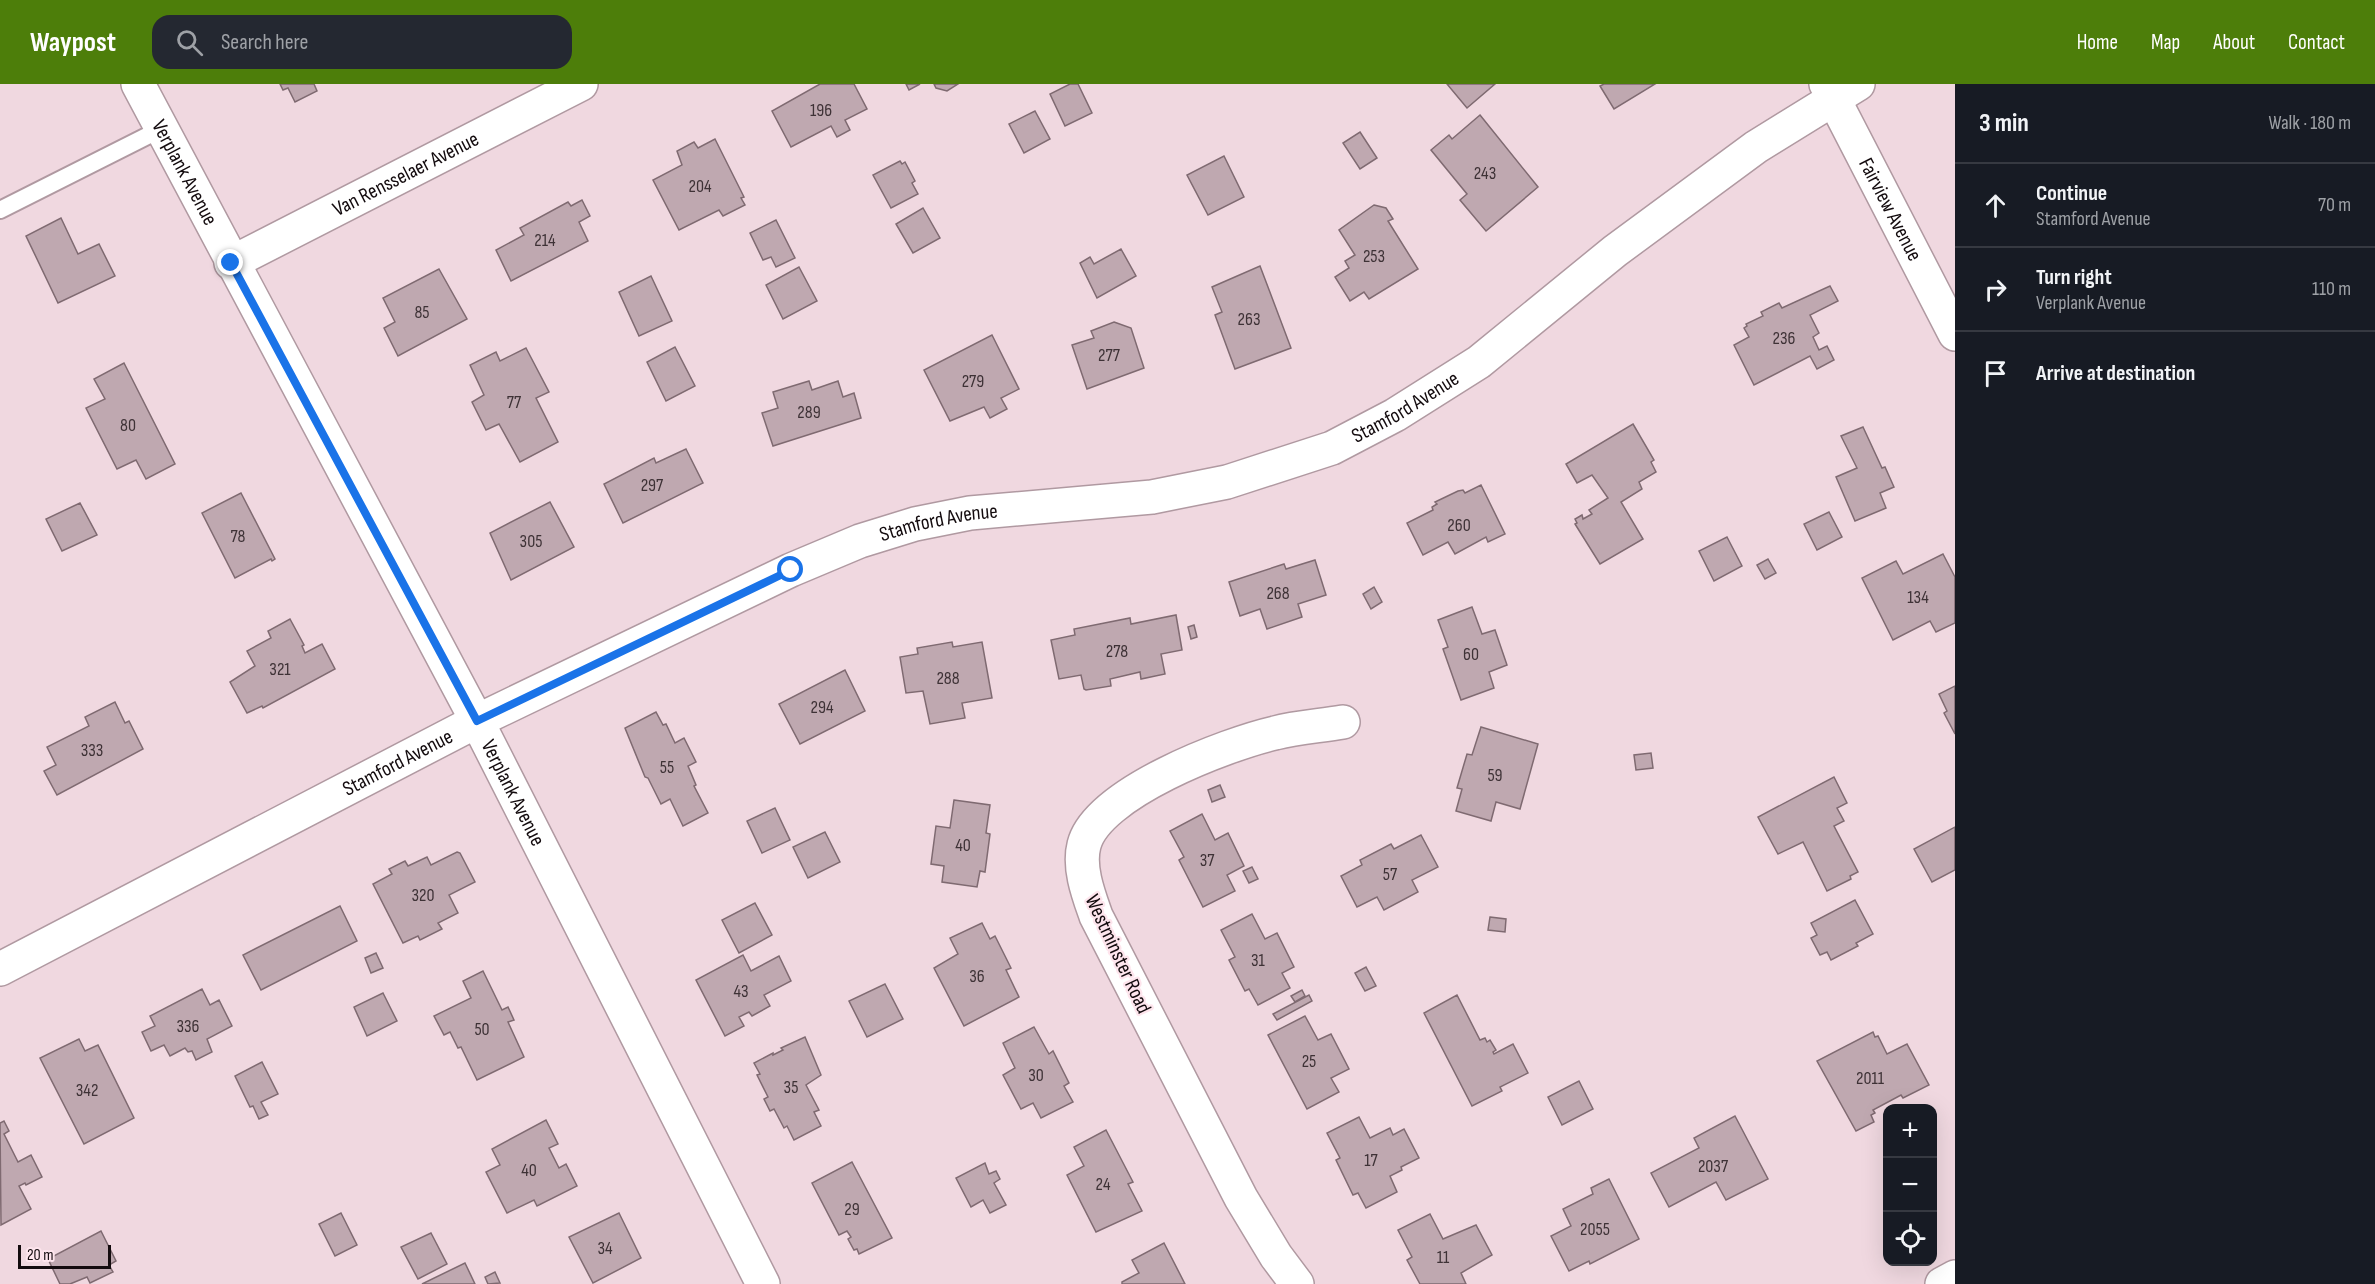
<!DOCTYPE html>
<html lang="en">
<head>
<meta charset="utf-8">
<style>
  :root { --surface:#171b24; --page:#242831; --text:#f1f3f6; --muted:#9ea1a6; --line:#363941; --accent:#4d7e0a }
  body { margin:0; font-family:"Sofia Sans Condensed",sans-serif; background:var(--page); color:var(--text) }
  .controls { position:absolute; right:18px; bottom:18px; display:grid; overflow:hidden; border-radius:12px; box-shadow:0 6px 24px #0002 }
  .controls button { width:54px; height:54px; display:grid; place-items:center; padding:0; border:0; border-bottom:2px solid var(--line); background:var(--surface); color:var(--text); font:30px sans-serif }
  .scale { position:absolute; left:18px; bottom:15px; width:93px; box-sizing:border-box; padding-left:6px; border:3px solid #130b0e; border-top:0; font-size:16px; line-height:21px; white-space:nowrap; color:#130b0e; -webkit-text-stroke:4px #fee5ed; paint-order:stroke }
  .stop { position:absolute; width:18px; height:18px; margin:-14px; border:4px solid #1a73e8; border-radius:50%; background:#fff }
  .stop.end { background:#1a73e8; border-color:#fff; box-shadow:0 2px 6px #0008 }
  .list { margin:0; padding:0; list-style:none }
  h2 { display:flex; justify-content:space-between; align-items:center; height:78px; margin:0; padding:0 24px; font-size:26px }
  h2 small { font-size:20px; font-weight:400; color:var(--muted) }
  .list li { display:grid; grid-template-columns:39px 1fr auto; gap:18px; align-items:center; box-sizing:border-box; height:84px; padding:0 24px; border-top:2px solid var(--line) }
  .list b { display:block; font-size:22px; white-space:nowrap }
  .list p { margin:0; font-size:20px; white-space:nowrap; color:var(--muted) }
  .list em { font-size:20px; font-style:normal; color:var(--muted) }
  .icon { flex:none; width:33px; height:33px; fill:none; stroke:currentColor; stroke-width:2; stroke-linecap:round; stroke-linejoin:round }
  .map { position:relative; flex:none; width:1955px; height:1200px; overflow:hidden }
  header { display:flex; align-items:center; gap:36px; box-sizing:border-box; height:84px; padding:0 30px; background:var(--accent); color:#fff }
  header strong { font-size:28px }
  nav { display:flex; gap:33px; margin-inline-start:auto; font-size:21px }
  .search { width:420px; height:54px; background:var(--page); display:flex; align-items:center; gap:15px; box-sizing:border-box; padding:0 21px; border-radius:18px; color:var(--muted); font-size:22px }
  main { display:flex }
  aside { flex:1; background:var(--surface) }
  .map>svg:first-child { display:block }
</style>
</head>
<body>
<header>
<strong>Waypost</strong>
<div class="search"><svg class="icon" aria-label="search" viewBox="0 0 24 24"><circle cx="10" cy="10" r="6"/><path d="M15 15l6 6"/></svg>Search here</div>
<nav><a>Home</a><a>Map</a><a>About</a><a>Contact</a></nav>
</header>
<main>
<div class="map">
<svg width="1955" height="1200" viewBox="0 0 1955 1200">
  <rect width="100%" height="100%" fill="#f0d8e0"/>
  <g fill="#bfa8b0" stroke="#7f6a71" stroke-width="1.5">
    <path d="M280,0H314L317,7L295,18L288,4L283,6Z"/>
    <path d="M820,0H854L867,25L845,36L850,46L837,53L831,42L791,63L772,27Z"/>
    <path d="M906,0H920L909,6Z"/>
    <path d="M934,0H958L947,7L936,4Z"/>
    <path d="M1070,0H1078L1092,29L1065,42L1050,10Z"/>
    <path d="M1447,0H1495L1467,24Z"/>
    <path d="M1604,0H1655L1614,25L1600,2Z"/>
    <path d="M1035,27L1050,55L1024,69L1009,40Z"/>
    <path d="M1480,31L1538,103L1486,147L1460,116L1467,110L1431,66L1449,51L1452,55Z"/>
    <path d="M1360,48L1377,74L1360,85L1343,59Z"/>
    <path d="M715,55L744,113L741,114L745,121L723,132L719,126L679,146L653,96L682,81L677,67L694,58L698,64Z"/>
    <path d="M1224,72L1244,113L1208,131L1187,91Z"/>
    <path d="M900,77L902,80L905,78L915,97L912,99L918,110L891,124L873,91Z"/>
    <path d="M582,116L590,132L579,138L588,157L511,197L496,166L524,151L520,144L568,118L571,122Z"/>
    <path d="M1374,121L1386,124L1393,135L1388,137L1418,185L1369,215L1364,208L1350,217L1335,193L1349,184L1345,177L1355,171L1339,146Z"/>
    <path d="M923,124L940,154L913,169L896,140Z"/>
    <path d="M61,134L78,170L99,160L115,192L58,219L26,152Z"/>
    <path d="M776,136L795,174L776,183L771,173L763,176L750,149Z"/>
    <path d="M1121,165L1136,192L1097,214L1080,179L1090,173L1094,180Z"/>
    <path d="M1260,182L1291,264L1235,285L1215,231L1222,228L1212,203Z"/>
    <path d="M799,183L817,217L783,235L766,201Z"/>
    <path d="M439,185L467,235L398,272L384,244L395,238L383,214Z"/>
    <path d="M651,192L672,237L639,252L619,208Z"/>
    <path d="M1830,202L1838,217L1810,231L1819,249L1813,253L1819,266L1827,262L1834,276L1817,285L1810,272L1754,301L1734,261L1749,253L1744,244L1747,242L1746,240L1763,232L1761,228L1779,219L1782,224Z"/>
    <path d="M1114,238L1131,244L1144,284L1087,305L1072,261L1094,254L1091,247Z"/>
    <path d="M992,251L1019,305L1001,314L1007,325L990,334L984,323L950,337L924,286Z"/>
    <path d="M675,263L695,302L666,317L647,278Z"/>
    <path d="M526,264L549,308L536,314L558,358L520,378L499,340L486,346L472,318L484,311L470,281L496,268L500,277Z"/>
    <path d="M124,279L175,380L146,395L136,376L117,385L86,324L105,315L94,295Z"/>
    <path d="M809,297L812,306L838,297L843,313L854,309L861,334L773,362L762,329L778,324L773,308Z"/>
    <path d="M1633,340L1654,376L1651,378L1656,388L1639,398L1642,405L1621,418L1643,455L1600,480L1575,440L1577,439L1575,435L1582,431L1583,435L1592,430L1589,426L1608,414L1592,391L1577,399L1566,380Z"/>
    <path d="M1863,343L1882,384L1885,383L1894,403L1880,409L1886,424L1855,437L1836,393L1857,384L1841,352Z"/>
    <path d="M686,365L703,399L623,439L604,400L654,374L656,379Z"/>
    <path d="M1481,401L1505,450L1488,458L1486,453L1455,470L1448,458L1423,471L1407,439L1433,426L1432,423L1437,420L1435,418L1458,407L1463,406L1465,409Z"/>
    <path d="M241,409L275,475L272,477L271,475L235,494L202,429Z"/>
    <path d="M550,418L574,463L511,496L490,449Z"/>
    <path d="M80,419L97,451L62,467L46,435Z"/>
    <path d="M1829,428L1842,453L1817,466L1804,440Z"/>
    <path d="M1727,453L1742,482L1714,497L1699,467Z"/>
    <path d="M1943,470L1955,493V539L1936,548L1930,537L1893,556L1862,494L1896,477L1903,490Z"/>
    <path d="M1768,475L1776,489L1765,495L1757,481Z"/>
    <path d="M1315,476L1326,511L1298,520L1302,533L1267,545L1260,525L1240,532L1229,498L1284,480L1286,485Z"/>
    <path d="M1374,503L1382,518L1371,525L1363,510Z"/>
    <path d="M1472,523L1482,550L1495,546L1507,581L1489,588L1494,604L1461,616L1443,565L1448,563L1438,536Z"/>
    <path d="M1176,531L1182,566L1161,570L1165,590L1141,595L1140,588L1110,595L1111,602L1086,606L1084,605L1081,591L1059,595L1051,556L1075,551L1074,545L1130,534L1131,540Z"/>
    <path d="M290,535L304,561L302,562L305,569L322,560L335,585L263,624L262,622L247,629L230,598L255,582L247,567L271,554L268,547Z"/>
    <path d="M1194,541L1197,553L1191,555L1188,543Z"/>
    <path d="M952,558L953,563L982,558L992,614L962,619L965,634L930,640L923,607L906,609L900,573L918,570L917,564Z"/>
    <path d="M845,586L865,627L800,660L779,620Z"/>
    <path d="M1955,602V650L1944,629L1947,627L1939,610Z"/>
    <path d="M115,618L125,639L129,637L143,665L57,711L44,687L56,681L47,663L89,642L85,633Z"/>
    <path d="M656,628L663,641L666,640L675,659L684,654L696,678L688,682L696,701L694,702L708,729L683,742L670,715L661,720L648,694L645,693L625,644Z"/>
    <path d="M1481,643L1538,660L1520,725L1496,718L1491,737L1456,727L1462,705L1457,704L1467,670L1472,671Z"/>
    <path d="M1651,669L1653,684L1636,686L1634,671Z"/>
    <path d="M1834,693L1847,719L1837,724L1844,737L1834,742L1858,788L1850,792L1851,795L1827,807L1803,758L1778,770L1758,733Z"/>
    <path d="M1220,701L1225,713L1212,718L1208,706Z"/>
    <path d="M954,716L990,721L986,749L990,750L985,788L980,787L977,803L942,798L944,782L931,780L936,742L950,744Z"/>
    <path d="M775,724L790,756L762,769L747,737Z"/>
    <path d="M1202,730L1215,756L1228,749L1244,782L1227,791L1235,807L1203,823L1179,776L1184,773L1170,747Z"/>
    <path d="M1955,743V786L1932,798L1914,765Z"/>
    <path d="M825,748L840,778L808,794L793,763Z"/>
    <path d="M1421,751L1438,783L1412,796L1418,808L1384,826L1377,813L1357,823L1341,792L1362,781L1360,776L1391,760L1394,765Z"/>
    <path d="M457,768L460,769L475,798L449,811L458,829L438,839L442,845L420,856L418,852L403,859L373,800L392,790L389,785L405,777L408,782L427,773L431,781Z"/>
    <path d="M1252,783L1258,795L1249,799L1243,787Z"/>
    <path d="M1855,816L1873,850L1856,859L1858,862L1831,876L1827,868L1820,871L1811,854L1817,851L1811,839Z"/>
    <path d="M755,819L772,851L739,869L722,836Z"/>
    <path d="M340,822L357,857L261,906L243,871Z"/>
    <path d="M1252,830L1265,855L1277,849L1294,883L1282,889L1290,904L1258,921L1249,905L1245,907L1229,876L1235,873L1221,846Z"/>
    <path d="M1490,833L1506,835L1505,848L1488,846Z"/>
    <path d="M982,839L990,855L995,852L1011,884L1006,886L1019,913L964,942L934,884L958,870L950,854Z"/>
    <path d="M376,869L383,884L371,889L365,874Z"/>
    <path d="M743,871L751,887L779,872L791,897L764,911L770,922L752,932L749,928L739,933L744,942L725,952L696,896Z"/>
    <path d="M1366,883L1376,902L1365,907L1355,889Z"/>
    <path d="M483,887L502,926L508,923L514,936L508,938L524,973L477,996L461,963L458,964L450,948L444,951L434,932L471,914L463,897Z"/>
    <path d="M885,900L903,935L867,953L849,917Z"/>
    <path d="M202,905L210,921L219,916L232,942L207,955L212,968L196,976L192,967L188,968L185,964L170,972L164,961L151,967L142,948L155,942L150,932Z"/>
    <path d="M1302,906L1305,912L1295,918L1291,912Z"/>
    <path d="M383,909L397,937L367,952L354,923Z"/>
    <path d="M1309,911L1312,917L1277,936L1273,930Z"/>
    <path d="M1457,911L1480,956L1485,954L1487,958L1490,956L1496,966L1493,968L1494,970L1513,960L1528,989L1500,1003L1502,1007L1472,1022L1424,929Z"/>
    <path d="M1305,932L1318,956L1331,950L1349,985L1331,994L1339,1008L1307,1025L1268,951Z"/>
    <path d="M1034,943L1049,970L1053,967L1069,999L1064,1002L1073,1018L1041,1034L1033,1019L1021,1025L1003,991L1015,984L1003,959Z"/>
    <path d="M1873,948L1875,953L1878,952L1887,970L1907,960L1929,1001L1903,1014L1901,1011L1873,1026L1875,1029L1871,1031L1874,1038L1856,1047L1817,977Z"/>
    <path d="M805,953L821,991L806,1001L819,1026L814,1028L821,1042L794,1056L787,1042L784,1044L774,1025L770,1027L764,1015L768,1013L757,991L760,990L754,979L773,969V971L783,966L781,964Z"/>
    <path d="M79,955L85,967L98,961L134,1034L84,1060L40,974Z"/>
    <path d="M262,978L278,1010L261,1018L268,1031L259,1035L253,1022L250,1023L235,992Z"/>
    <path d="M1579,997L1593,1025L1562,1041L1548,1013Z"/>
    <path d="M1735,1032L1768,1095L1726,1116L1716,1098L1669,1123L1651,1089L1699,1064L1694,1054Z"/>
    <path d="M1359,1033L1370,1054L1390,1044L1393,1051L1404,1045L1419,1074L1401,1083L1402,1086L1390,1092L1397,1108L1366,1124L1358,1109L1353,1111L1336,1076L1340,1074L1327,1049Z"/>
    <path d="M546,1036L558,1060L549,1064L559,1084L566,1080L577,1102L537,1122L534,1116L507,1129L486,1088L500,1081L492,1065Z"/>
    <path d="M4,1037L9,1047L4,1050L18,1078L31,1071L42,1093L26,1101L25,1099L19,1102L31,1125L1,1141L0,1039Z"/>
    <path d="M1106,1046L1133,1098L1128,1100L1142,1127L1096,1148L1067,1091L1084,1082L1074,1063Z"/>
    <path d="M852,1078L892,1154L859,1170L857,1165L854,1166L848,1155L851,1153L847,1147L839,1151L812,1099Z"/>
    <path d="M985,1079L989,1090L996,1087L1000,1095L994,1099L1006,1121L990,1129L983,1116L971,1123L956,1094Z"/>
    <path d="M1609,1095L1639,1155L1590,1180L1589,1177L1569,1187L1551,1152L1571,1142L1563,1125L1593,1110L1591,1104Z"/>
    <path d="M341,1129L357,1161L335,1172L319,1140Z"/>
    <path d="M619,1129L641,1174L593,1199L569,1153Z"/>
    <path d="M1430,1130L1443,1155L1476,1141L1492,1171L1461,1189L1466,1200H1420L1407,1176L1412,1173L1398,1146Z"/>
    <path d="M101,1147L116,1177L109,1181L113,1188L90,1199L87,1193L70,1200H60L48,1175Z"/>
    <path d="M431,1149L447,1180L418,1195L401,1163Z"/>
    <path d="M1164,1159L1185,1200H1122V1198L1139,1189L1132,1176Z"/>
    <path d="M465,1179L475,1200H422Z"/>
    <path d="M495,1188L500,1199L488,1200L485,1193Z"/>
  </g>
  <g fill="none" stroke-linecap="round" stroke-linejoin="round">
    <defs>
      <path id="lane" d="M0,126L161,45"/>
      <g id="street">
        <path id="s1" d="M138,0L477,637L763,1200"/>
        <path id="s2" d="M1826,0L1955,250"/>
        <path id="s3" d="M231,179L581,0"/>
        <path id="s4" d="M0,885L477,637L791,486L860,457L915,440L970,429L1152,413L1227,398L1332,364L1395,331L1479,278L1615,167L1756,63L1858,0"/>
        <path d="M1297,1200L1276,1172L1241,1114L1096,832C1089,812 1078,784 1084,761C1097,709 1227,660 1275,649C1297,643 1320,642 1343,638"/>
        <path d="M1942,1200L1955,1193"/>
      </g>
    </defs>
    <use href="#lane" stroke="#b099a1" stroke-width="20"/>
    <use href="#street" stroke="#b099a1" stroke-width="36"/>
    <use href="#lane" stroke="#fff" stroke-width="16"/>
    <use href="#street" stroke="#fff" stroke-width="33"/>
  </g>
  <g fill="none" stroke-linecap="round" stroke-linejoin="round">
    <path stroke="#1a73e8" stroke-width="8" d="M231,179L477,637L791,486"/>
  </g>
  <g text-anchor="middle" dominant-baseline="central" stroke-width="4.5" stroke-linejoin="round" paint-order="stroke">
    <g font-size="18" fill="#3e3236">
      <text x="821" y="26">196</text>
      <text x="1485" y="89">243</text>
      <text x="700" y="102">204</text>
      <text x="545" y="156">214</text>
      <text x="1374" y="172">253</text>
      <text x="422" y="228">85</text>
      <text x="1249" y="235">263</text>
      <text x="1784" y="254">236</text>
      <text x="1109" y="271">277</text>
      <text x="973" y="297">279</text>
      <text x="514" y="318">77</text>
      <text x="809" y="328">289</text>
      <text x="128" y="341">80</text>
      <text x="652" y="401">297</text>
      <text x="1459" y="441">260</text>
      <text x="238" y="452">78</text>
      <text x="531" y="457">305</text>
      <text x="1278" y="509">268</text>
      <text x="1918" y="513">134</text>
      <text x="1117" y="567">278</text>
      <text x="1471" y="570">60</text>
      <text x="280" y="585">321</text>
      <text x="948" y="594">288</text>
      <text x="822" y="623">294</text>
      <text x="92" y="666">333</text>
      <text x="667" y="683">55</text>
      <text x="1495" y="691">59</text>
      <text x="963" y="761">40</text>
      <text x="1207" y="776">37</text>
      <text x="1390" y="790">57</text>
      <text x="423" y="811">320</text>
      <text x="1258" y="876">31</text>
      <text x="977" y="892">36</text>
      <text x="741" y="907">43</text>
      <text x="188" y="942">336</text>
      <text x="482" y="945">50</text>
      <text x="1309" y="977">25</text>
      <text x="1036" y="991">30</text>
      <text x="1870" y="994">2011</text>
      <text x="791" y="1003">35</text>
      <text x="87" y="1006">342</text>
      <text x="1371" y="1076">17</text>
      <text x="1713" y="1082">2037</text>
      <text x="529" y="1086">40</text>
      <text x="1103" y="1100">24</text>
      <text x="852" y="1125">29</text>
      <text x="1595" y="1145">2055</text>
      <text x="605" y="1164">34</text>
      <text x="1443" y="1173">11</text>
    </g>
    <g font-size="21" fill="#130b0e" stroke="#fee5ed">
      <text stroke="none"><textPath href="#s1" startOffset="100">Verplank Avenue</textPath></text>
      <text stroke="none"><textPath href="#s3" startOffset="196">Van Rensselaer Avenue</textPath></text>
      <text stroke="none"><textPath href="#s2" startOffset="141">Fairview Avenue</textPath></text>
      <text stroke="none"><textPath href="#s4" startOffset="1528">Stamford Avenue</textPath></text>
      <text stroke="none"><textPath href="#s4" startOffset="1042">Stamford Avenue</textPath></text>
      <text stroke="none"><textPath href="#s4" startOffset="448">Stamford Avenue</textPath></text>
      <text stroke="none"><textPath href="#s1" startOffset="802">Verplank Avenue</textPath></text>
      <text transform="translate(1118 870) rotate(65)">Westminster Road</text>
    </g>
  </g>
</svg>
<div class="controls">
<button>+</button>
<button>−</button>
<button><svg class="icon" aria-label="locate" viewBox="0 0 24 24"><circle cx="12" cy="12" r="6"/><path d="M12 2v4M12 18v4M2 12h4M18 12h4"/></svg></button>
</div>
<div class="scale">20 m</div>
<div class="stop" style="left:791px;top:486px"></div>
<div class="stop end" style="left:231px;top:179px"></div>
</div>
<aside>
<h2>3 min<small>Walk · 180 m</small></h2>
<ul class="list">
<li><svg class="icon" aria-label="ahead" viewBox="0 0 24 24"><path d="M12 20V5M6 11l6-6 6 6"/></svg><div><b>Continue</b><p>Stamford Avenue</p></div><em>70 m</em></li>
<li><svg class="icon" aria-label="right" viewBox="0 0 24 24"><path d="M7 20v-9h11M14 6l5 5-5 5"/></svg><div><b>Turn right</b><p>Verplank Avenue</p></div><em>110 m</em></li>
<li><svg class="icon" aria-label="arrive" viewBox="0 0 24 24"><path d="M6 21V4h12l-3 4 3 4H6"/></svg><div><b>Arrive at destination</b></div></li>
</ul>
</aside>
</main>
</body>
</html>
